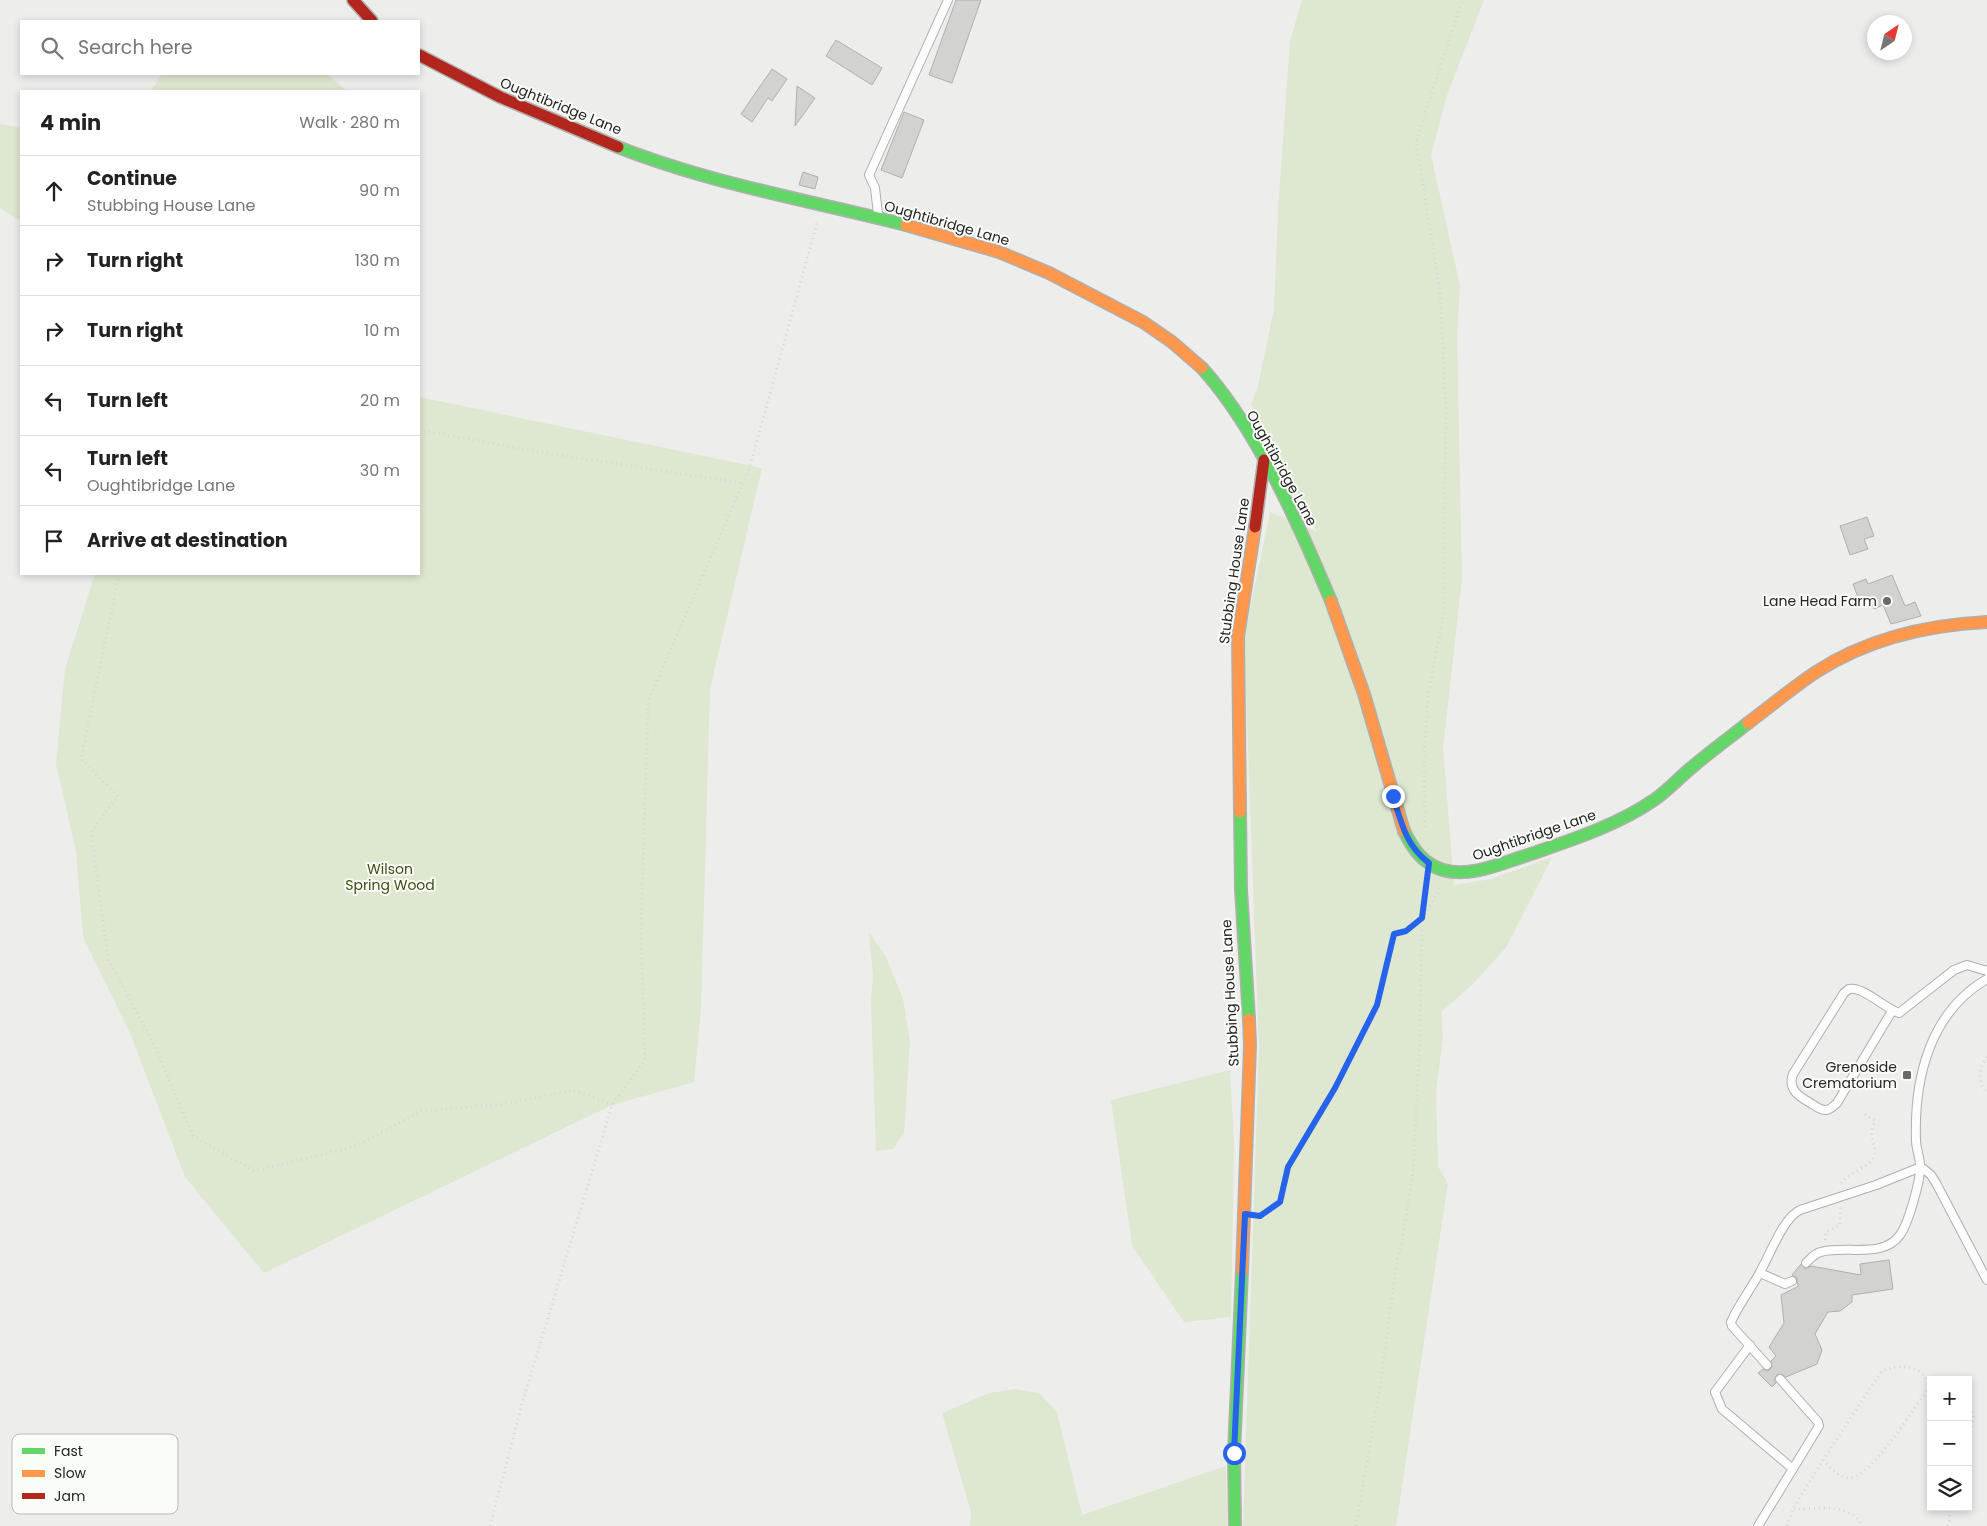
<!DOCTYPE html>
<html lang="en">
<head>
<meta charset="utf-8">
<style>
  :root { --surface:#fff; --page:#f2f2f2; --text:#222; --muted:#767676; --line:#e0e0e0 }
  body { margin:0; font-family:Poppins,sans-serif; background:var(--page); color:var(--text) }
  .controls { position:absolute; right:15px; bottom:15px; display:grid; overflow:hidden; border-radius:0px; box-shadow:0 2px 8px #0003 }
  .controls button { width:45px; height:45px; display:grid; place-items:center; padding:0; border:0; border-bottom:1px solid var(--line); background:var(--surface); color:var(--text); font:25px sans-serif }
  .compass { position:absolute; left:1867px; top:15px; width:45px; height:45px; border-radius:50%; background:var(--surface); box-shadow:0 2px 8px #0003; rotate:35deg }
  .stop { position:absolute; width:15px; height:15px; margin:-11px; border:4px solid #2563eb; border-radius:50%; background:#fff }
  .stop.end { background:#2563eb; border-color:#fff; box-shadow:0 1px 5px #0008 }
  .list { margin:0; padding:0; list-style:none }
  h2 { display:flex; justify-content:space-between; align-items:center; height:65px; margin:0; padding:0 20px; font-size:21px }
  h2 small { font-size:16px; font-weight:400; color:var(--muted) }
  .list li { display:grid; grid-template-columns:32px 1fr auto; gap:15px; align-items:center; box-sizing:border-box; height:70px; padding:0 20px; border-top:1px solid var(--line) }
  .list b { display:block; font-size:19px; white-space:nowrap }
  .list p { margin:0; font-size:16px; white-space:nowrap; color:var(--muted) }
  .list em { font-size:16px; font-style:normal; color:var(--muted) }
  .icon { flex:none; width:28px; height:28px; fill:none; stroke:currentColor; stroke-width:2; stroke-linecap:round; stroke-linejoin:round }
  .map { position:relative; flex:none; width:1987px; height:1526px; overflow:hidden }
  .search { position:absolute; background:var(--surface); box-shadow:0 2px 8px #0003; left:20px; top:20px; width:400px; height:55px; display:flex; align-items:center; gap:12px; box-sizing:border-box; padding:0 18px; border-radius:0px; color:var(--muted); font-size:19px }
  .panel { position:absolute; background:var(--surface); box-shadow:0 2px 8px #0003; left:20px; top:90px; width:400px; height:485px; border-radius:0px }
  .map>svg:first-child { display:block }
</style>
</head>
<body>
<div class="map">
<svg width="1987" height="1526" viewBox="0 0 1987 1526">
  <rect width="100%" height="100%" fill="#ededec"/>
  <g fill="#dee7d0">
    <path d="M1302,0H1484L1447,95L1431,155L1460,286L1457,335L1462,579L1443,748L1454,885L1491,879L1552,857L1507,946L1473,984L1441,1012L1443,1036L1436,1092L1438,1167L1448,1183L1396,1526H1243L1259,1048L1244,639L1270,512L1317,532L1251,405L1258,386L1274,309L1278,211L1290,41Z"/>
    <path d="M162,74H327L347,91H151Z"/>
    <path d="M0,124L21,128V221L0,208Z"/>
    <path d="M419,397L762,468L710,689L701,1010L694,1082L612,1105L264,1273L185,1177L130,1033L83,937L76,851L56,764L65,669L95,574H419Z"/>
    <path d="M869,933L886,957L903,999L910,1042L904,1133L893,1149L876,1151L871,1000L873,976Z"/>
    <path d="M1230,1070L1234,1143L1231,1317L1184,1322L1132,1245L1111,1100Z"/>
    <path d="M1016,1389L1039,1393L1057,1412L1082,1515L1226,1466L1227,1526H970L971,1512L942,1413L989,1393Z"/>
  </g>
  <g fill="#d2d2d1" stroke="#b0b0b0">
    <path d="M956,0H981L952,83L929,75Z"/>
    <path d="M836,40L882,68L872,85L826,56Z"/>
    <path d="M772,69L787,79L772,101L768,98L752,122L741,114Z"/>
    <path d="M797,86L815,98L795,126Z"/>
    <path d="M904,112L924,120L902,178L881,170Z"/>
    <path d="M803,172L818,177L815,189L799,185Z"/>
    <path d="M1867,517L1874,536L1864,539L1868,549L1850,555L1840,526Z"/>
    <path d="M1892,575L1905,606L1915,602L1921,616L1891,624L1883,605L1874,609L1869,596L1859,600L1853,584L1866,579L1868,584Z"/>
    <path d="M1889,1260L1893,1289L1852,1295V1302L1840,1311L1828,1312L1815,1334L1822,1350L1817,1364L1786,1377L1781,1374L1777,1375L1774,1380L1776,1383L1772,1387L1758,1373L1763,1369L1768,1371L1772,1367L1771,1361L1776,1356L1769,1347L1784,1323L1781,1295L1799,1286L1797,1284V1278L1792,1275L1801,1264L1805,1269L1811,1266L1861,1275L1860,1264Z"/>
  </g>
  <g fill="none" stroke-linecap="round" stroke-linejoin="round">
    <defs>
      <g id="lane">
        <path d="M878,214L875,188L869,175L948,0"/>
        <path d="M1892,1011L1837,1103C1834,1106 1831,1109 1827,1110C1821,1111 1817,1107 1812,1104C1800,1097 1787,1090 1793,1074L1844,993L1849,989C1863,986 1884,1008 1899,1013L1954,970L1967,965L1987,971"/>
        <path d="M1806,1263C1810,1259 1815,1253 1821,1252C1845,1245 1883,1259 1900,1235C1908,1224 1921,1180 1920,1166C1920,1157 1916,1149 1916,1140C1914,1078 1930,1012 1987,979"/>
        <path d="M1760,1273L1785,1284L1792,1281"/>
        <path d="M1750,1345L1715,1392L1722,1409L1793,1469"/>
        <path d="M1767,1365L1732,1326L1731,1322C1739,1304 1751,1289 1760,1272C1770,1255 1783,1218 1800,1210L1876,1185L1921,1167L1931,1175L1936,1183L1987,1280"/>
        <path d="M1758,1526L1819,1426L1818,1422L1780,1379"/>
      </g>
      <g id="fast">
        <path d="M618,147C708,183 812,201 906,225"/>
        <path d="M1202,368C1257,429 1299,525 1331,601"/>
        <path d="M1240,812L1241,889L1249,1019"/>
        <path d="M1404,831C1413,849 1423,864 1443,870C1471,878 1502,863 1528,855C1571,840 1616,826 1654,800C1667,791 1679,778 1691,768C1710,752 1729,738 1748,723"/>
        <path d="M1235,1526L1234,1453L1242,1271"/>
      </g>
      <g id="slow">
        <path d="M906,225L999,252L1049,273L1143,322L1172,342L1202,368"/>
        <path d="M1331,601L1364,694L1404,831"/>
        <path d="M1748,723C1771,706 1792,688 1816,672C1867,639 1927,625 1987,622"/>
        <path d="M1240,812L1238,637L1255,527"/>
        <path d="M1242,1271L1250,1045L1249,1019"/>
      </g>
      <g id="jam">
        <path d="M353,0L372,21"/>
        <path d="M419,55L500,97L618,147"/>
        <path d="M1255,527L1264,460"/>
      </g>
    </defs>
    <use href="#lane" stroke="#afafae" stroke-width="10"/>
    <use href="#fast" stroke="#afafae" stroke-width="14"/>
    <use href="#slow" stroke="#afafae" stroke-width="14"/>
    <use href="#jam" stroke="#afafae" stroke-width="14"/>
    <g stroke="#d7d7d7" stroke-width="3" stroke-dasharray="1 4" stroke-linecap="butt">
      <path d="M419,430L528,450L742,483"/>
      <path d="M119,574L81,759L118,796L91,832L108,959L155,1046L193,1136L254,1171L356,1146L421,1111L503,1104L574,1090L612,1105"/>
      <path d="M1425,827L1424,761L1428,696L1443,616L1446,410L1440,291L1416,142L1462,0"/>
      <path d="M1987,1057C1978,1071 1978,1080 1987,1094"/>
      <path d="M1841,1183C1849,1172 1869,1168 1874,1156C1877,1148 1871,1140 1872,1132C1872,1129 1874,1124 1875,1121L1865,1114"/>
      <path d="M1264,1213L1280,1202L1287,1167L1335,1088L1377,1005L1394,934C1420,927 1427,909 1440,888"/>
      <path d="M1825,1240L1826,1232L1840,1225L1841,1207"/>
      <path d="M1968,1402C1975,1412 1975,1425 1968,1435"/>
      <path d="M1823,1460C1830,1467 1838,1477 1848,1478C1872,1479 1914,1405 1930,1388"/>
      <path d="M1794,1509C1818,1509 1849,1502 1863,1526"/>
      <path d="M490,1526L522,1404L612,1105L645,1060L641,932L648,702L750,466L817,223"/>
      <path d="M1356,1526L1379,1393L1397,1261L1402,1242L1413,1172L1420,1037L1422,918L1426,883"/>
      <path d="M1787,1526L1793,1509L1823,1460L1881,1372C1898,1362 1926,1365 1929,1388"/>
      <path d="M1948,1526L1951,1507"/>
    </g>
    <use href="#lane" stroke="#fcfcfc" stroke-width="8"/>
    <use href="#fast" stroke="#63d668" stroke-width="11"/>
    <use href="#slow" stroke="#ff974d" stroke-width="11"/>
    <use href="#jam" stroke="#b3261e" stroke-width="11"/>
  </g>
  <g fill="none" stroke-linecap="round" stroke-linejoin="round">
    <path stroke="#2563eb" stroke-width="6" d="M1234,1453L1245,1214L1260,1216L1280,1202L1288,1167L1335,1088L1377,1005L1394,934L1406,931L1422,918L1429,863C1406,846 1401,822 1393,796"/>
  </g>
  <g fill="#6a6a69" stroke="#fafcf8" stroke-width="2">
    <circle cx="1887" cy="601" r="5"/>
    <rect x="1902" y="1070" width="10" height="10" rx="2.5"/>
  </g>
  <g text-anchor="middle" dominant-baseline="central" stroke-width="4" stroke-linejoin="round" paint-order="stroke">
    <g font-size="14" fill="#232423" stroke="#fafcf8">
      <text transform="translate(561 106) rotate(22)">Oughtibridge Lane</text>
      <text transform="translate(947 223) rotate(16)">Oughtibridge Lane</text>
      <text transform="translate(1282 468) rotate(61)">Oughtibridge Lane</text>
      <text transform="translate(1234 571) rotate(-82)">Stubbing House Lane</text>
      <text transform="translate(1534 835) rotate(-19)">Oughtibridge Lane</text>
      <text transform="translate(1230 993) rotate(-93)">Stubbing House Lane</text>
    </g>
    <g font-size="14" fill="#232423" stroke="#fafcf8" text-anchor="end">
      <text x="1877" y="601">Lane Head Farm</text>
      <text x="1897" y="1067">Grenoside<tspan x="1897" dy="16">Crematorium</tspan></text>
    </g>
    <g font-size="14" fill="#3b4f0f" stroke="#fafcf8">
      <text x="390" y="869">Wilson<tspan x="390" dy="16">Spring Wood</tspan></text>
    </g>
  </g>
  <rect x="12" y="1434" width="166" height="80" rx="8" fill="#fafcf8" stroke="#babbb8" stroke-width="1"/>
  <rect x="22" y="1448" width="23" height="6" fill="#63d668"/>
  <rect x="22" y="1470" width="23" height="7" fill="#ff974d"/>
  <rect x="22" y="1493" width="23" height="6" fill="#b3261e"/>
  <g font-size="14" fill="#232423">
    <text x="54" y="1456">Fast</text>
    <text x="54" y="1478">Slow</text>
    <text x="54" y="1501">Jam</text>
  </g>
</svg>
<div class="controls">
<button>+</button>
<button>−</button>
<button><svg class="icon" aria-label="layers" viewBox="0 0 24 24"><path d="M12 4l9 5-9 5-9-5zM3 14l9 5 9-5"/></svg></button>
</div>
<svg class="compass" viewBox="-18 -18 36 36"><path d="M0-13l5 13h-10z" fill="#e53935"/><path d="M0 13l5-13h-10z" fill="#767676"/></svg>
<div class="stop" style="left:1234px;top:1453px"></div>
<div class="stop end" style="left:1393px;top:796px"></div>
<div class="search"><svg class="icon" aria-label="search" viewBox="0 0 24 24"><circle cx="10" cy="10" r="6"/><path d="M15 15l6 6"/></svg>Search here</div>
<section class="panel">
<h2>4 min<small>Walk · 280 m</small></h2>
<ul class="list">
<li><svg class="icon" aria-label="ahead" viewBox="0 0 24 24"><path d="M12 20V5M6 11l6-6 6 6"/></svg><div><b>Continue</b><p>Stubbing House Lane</p></div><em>90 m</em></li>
<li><svg class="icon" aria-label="right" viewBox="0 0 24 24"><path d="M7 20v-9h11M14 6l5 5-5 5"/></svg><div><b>Turn right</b></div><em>130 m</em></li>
<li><svg class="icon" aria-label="right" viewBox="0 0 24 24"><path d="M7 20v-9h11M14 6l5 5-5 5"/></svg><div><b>Turn right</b></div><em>10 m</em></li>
<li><svg class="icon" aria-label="left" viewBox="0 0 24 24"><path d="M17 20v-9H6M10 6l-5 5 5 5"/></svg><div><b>Turn left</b></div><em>20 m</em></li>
<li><svg class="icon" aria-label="left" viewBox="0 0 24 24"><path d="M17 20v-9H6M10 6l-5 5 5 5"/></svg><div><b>Turn left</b><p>Oughtibridge Lane</p></div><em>30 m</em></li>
<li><svg class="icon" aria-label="arrive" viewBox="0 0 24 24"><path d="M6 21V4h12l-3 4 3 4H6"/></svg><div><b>Arrive at destination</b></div></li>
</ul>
</section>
</div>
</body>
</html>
